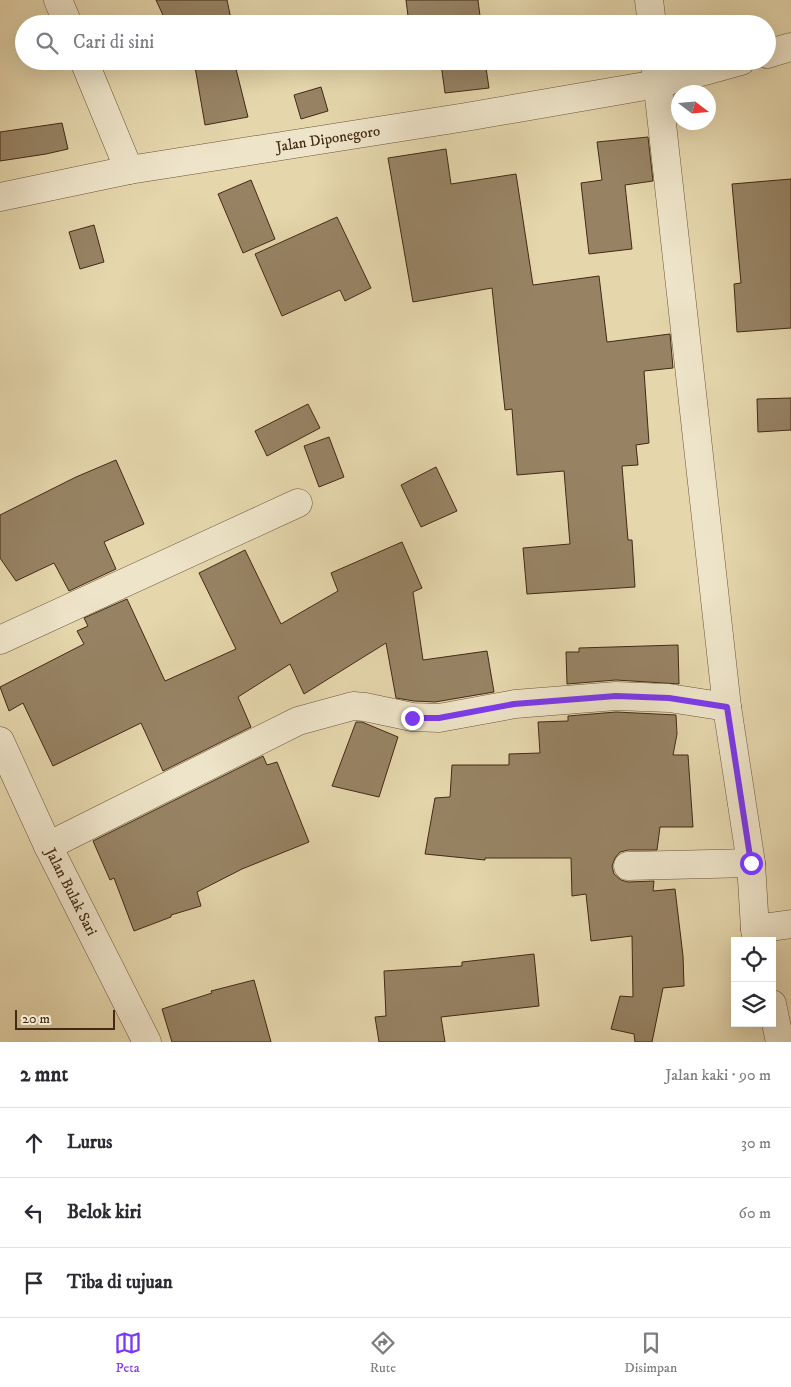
<!DOCTYPE html>
<html lang="id">
<head>
<meta charset="utf-8">
<style>
  :root { --surface:#fff; --page:#f7f7f7; --text:#2b2b33; --muted:#7c7c81; --line:#e1e1e2; --accent:#7c3aed }
  body { margin:0; font-family:"IM FELL DW Pica",serif; background:var(--page); color:var(--text) }
  .controls { position:absolute; right:15px; bottom:15px; display:grid; overflow:hidden; border-radius:0px; box-shadow:0 5px 20px #0002 }
  .controls button { width:45px; height:45px; display:grid; place-items:center; padding:0; border:0; border-bottom:1px solid var(--line); background:var(--surface); color:var(--text); font:25px sans-serif }
  .compass { position:absolute; left:671px; top:85px; width:45px; height:45px; border-radius:50%; background:var(--surface); box-shadow:0 5px 20px #0002; rotate:106deg }
  .scale { position:absolute; left:15px; bottom:12px; width:100px; box-sizing:border-box; padding-left:5px; border:2px solid #422a15; border-top:0; font-size:14px; line-height:18px; white-space:nowrap; color:#422a15; -webkit-text-stroke:4px #eee4c9; paint-order:stroke }
  .stop { position:absolute; width:15px; height:15px; margin:-11px; border:4px solid #7c3aed; border-radius:50%; background:#fff }
  .stop.end { background:#7c3aed; border-color:#fff; box-shadow:0 1px 5px #0008 }
  .list { margin:0; padding:0; list-style:none }
  h2 { display:flex; justify-content:space-between; align-items:center; height:65px; margin:0; padding:0 20px; font-size:21px }
  h2 small { font-size:16px; font-weight:400; color:var(--muted) }
  .list li { display:grid; grid-template-columns:32px 1fr auto; gap:15px; align-items:center; box-sizing:border-box; height:70px; padding:0 20px; border-top:1px solid var(--line) }
  .list b { display:block; font-size:19px; white-space:nowrap }
  .list em { font-size:16px; font-style:normal; color:var(--muted) }
  .icon { flex:none; width:28px; height:28px; fill:none; stroke:currentColor; stroke-width:2; stroke-linecap:round; stroke-linejoin:round }
  .map { position:relative; flex:none; width:791px; height:1042px; overflow:hidden }
  .search { position:absolute; background:var(--surface); box-shadow:0 5px 20px #0002; left:15px; right:15px; top:15px; height:55px; display:flex; align-items:center; gap:12px; box-sizing:border-box; padding:0 18px; border-radius:28px; color:var(--muted); font-size:19px }
  .sheet { height:275px; background:var(--surface) }
  nav { display:flex; justify-content:space-around; align-items:center; box-sizing:border-box; height:70px; border-top:1px solid var(--line); background:var(--surface); font-size:14px; color:var(--muted) }
  nav a { display:grid; justify-items:center; gap:2px }
  nav .on { color:var(--accent) }
  .map>svg:first-child { display:block }
</style>
</head>
<body>
<div class="map">
<svg width="791" height="1042" viewBox="0 0 791 1042">
  <rect width="100%" height="100%" fill="#e5d6ac"/>
  <filter id="stains"><feTurbulence type="fractalNoise" baseFrequency=".004" numOctaves="4"/><feColorMatrix values="0 0 0 0 .2 0 0 0 0 .09 0 0 0 0 .02 0 0 0 .5 -.17"/></filter>
  <radialGradient id="worn" r=".72"><stop offset=".6" stop-color="#630" stop-opacity="0"/><stop offset="1" stop-color="#630" stop-opacity=".3"/></radialGradient>
  <g fill="#978364" stroke="#422a15">
    <path d="M156,0H227L232,24H167Z"/>
    <path d="M406,0H478L481,24H409Z"/>
    <path d="M194,61H234L248,117L205,125Z"/>
    <path d="M413,61H485L489,88L445,93L441,64L414,67Z"/>
    <path d="M321,87L328,111L301,119L294,95Z"/>
    <path d="M62,123L68,149L46,154L0,161V132Z"/>
    <path d="M648,137L653,181L625,185L632,249L589,254L581,183L602,180L597,142Z"/>
    <path d="M446,149L451,184L516,174L533,285L599,276L607,342L670,334L673,368L644,371L649,443L636,445L638,465L622,466L628,540H632L635,587L527,594L523,548L570,544L564,471L517,475L512,409L505,410L492,288L413,302L388,158Z"/>
    <path d="M791,179V328L737,332L734,284L741,283L732,184Z"/>
    <path d="M251,180L275,239L243,253L218,194Z"/>
    <path d="M337,217L371,288L345,301L340,290L282,316L255,254Z"/>
    <path d="M94,225L104,262L80,269L69,232Z"/>
    <path d="M791,398V430L758,432L757,399Z"/>
    <path d="M308,404L320,428L267,456L255,431Z"/>
    <path d="M329,437L344,477L319,487L304,446Z"/>
    <path d="M116,460L144,524L104,542L116,569L69,591L54,563L16,581L0,558V515L76,477Z"/>
    <path d="M436,467L457,511L421,527L401,485Z"/>
    <path d="M402,542L422,588L413,592L423,660L487,651L494,692L435,702L414,701L396,698L386,643L304,694L290,664L238,697L251,727L163,771L141,723L53,766L23,703L9,711L0,687L84,644L77,631L88,626L84,618L127,599L165,681L236,649L199,573L245,550L281,624L338,591L331,573Z"/>
    <path d="M678,645L679,684L616,680L567,684L566,652H579V648Z"/>
    <path d="M616,712L676,715L677,734L673,755H688L693,827H660L657,850H628L620,852L615,858L612,866L614,874L621,880L628,882L654,881L653,891L675,889L683,956L684,986L663,988L652,1042H635L634,1034L611,1029L620,996L633,997L632,936L591,941L586,894L572,896L571,858H485V860L425,854L435,798L450,797L452,765H509V754L540,753L538,722L568,721V716Z"/>
    <path d="M356,722H362L398,737L379,797L332,786Z"/>
    <path d="M263,756L267,765L277,762L309,842L242,869L197,892L201,906L171,915V917L134,931L114,878L110,880L93,841Z"/>
    <path d="M534,954L539,1006L441,1017L445,1042H379L375,1017L386,1016L384,971L462,966V962Z"/>
    <path d="M254,980L271,1042H172L162,1009L212,993L211,991Z"/>
  </g>
  <g fill="none" stroke-linecap="round" stroke-linejoin="round">
    <defs>
      <g id="minor">
        <path d="M58,0L68,24"/>
        <path d="M649,0L652,24"/>
        <path d="M84,61L129,170"/>
        <path d="M655,61L727,707L751,863L755,929L757,941"/>
        <path d="M0,640L298,503"/>
        <path d="M0,741L48,846L147,1042"/>
        <path d="M48,846L298,721L353,706L365,707L412,717L439,718L515,704L616,696L669,698L727,707"/>
        <path d="M628,866L751,863"/>
        <path d="M755,929L791,924"/>
        <path d="M772,1004L780,1042"/>
      </g>
      <g id="tertiary">
        <path d="M767,54L791,47"/>
        <path d="M0,197L129,170L466,117L657,84L741,61"/>
      </g>
    </defs>
    <use href="#minor" stroke="#6b553b" stroke-width="29"/>
    <use href="#tertiary" stroke="#6b553b" stroke-width="29"/>
    <use href="#minor" stroke="#eee4c9" stroke-width="28"/>
    <use href="#tertiary" stroke="#eee4c9" stroke-width="28"/>
  </g>
  <g fill="none" stroke-linecap="round" stroke-linejoin="round">
    <path stroke="#7c3aed" stroke-width="6" d="M412,718H439L514,704L616,696L669,698L727,707L751,863"/>
  </g>
  <g text-anchor="middle" dominant-baseline="central" stroke-width="5" stroke-linejoin="round" paint-order="stroke">
    <g font-size="15" fill="#422a15" stroke="#eee4c9">
      <text transform="translate(328 139) rotate(-9)">Jalan Diponegoro</text>
      <text transform="translate(71 892) rotate(63)">Jalan Bulak Sari</text>
    </g>
  </g>
  <rect width="100%" height="100%" filter="url(#stains)"/>
  <rect width="100%" height="100%" fill="url(#worn)"/>
</svg>
<div class="controls">
<button><svg class="icon" aria-label="locate" viewBox="0 0 24 24"><circle cx="12" cy="12" r="6"/><path d="M12 2v4M12 18v4M2 12h4M18 12h4"/></svg></button>
<button><svg class="icon" aria-label="layers" viewBox="0 0 24 24"><path d="M12 4l9 5-9 5-9-5zM3 14l9 5 9-5"/></svg></button>
</div>
<svg class="compass" viewBox="-18 -18 36 36"><path d="M0-13l5 13h-10z" fill="#e53935"/><path d="M0 13l5-13h-10z" fill="#7c7c81"/></svg>
<div class="scale">20 m</div>
<div class="stop" style="left:751px;top:863px"></div>
<div class="stop end" style="left:412px;top:718px"></div>
<div class="search"><svg class="icon" aria-label="search" viewBox="0 0 24 24"><circle cx="10" cy="10" r="6"/><path d="M15 15l6 6"/></svg>Cari di sini</div>
</div>
<section class="sheet">
<h2>2 mnt<small>Jalan kaki · 90 m</small></h2>
<ul class="list">
<li><svg class="icon" aria-label="ahead" viewBox="0 0 24 24"><path d="M12 20V5M6 11l6-6 6 6"/></svg><div><b>Lurus</b></div><em>30 m</em></li>
<li><svg class="icon" aria-label="left" viewBox="0 0 24 24"><path d="M17 20v-9H6M10 6l-5 5 5 5"/></svg><div><b>Belok kiri</b></div><em>60 m</em></li>
<li><svg class="icon" aria-label="arrive" viewBox="0 0 24 24"><path d="M6 21V4h12l-3 4 3 4H6"/></svg><div><b>Tiba di tujuan</b></div></li>
</ul>
</section>
<nav>
<a class="on"><svg class="icon" aria-label="map" viewBox="0 0 24 24"><path d="M3 6l6-2 6 2 6-2v14l-6 2-6-2-6 2zM9 4v14M15 6v14"/></svg>Peta</a>
<a><svg class="icon" aria-label="directions" viewBox="0 0 24 24"><path d="M12 3l9 9-9 9-9-9zM9 14v-3h6M13 9l2 2-2 2"/></svg>Rute</a>
<a><svg class="icon" aria-label="saved" viewBox="0 0 24 24"><path d="M7 4h10v16l-5-4-5 4z"/></svg>Disimpan</a>
</nav>
</body>
</html>
